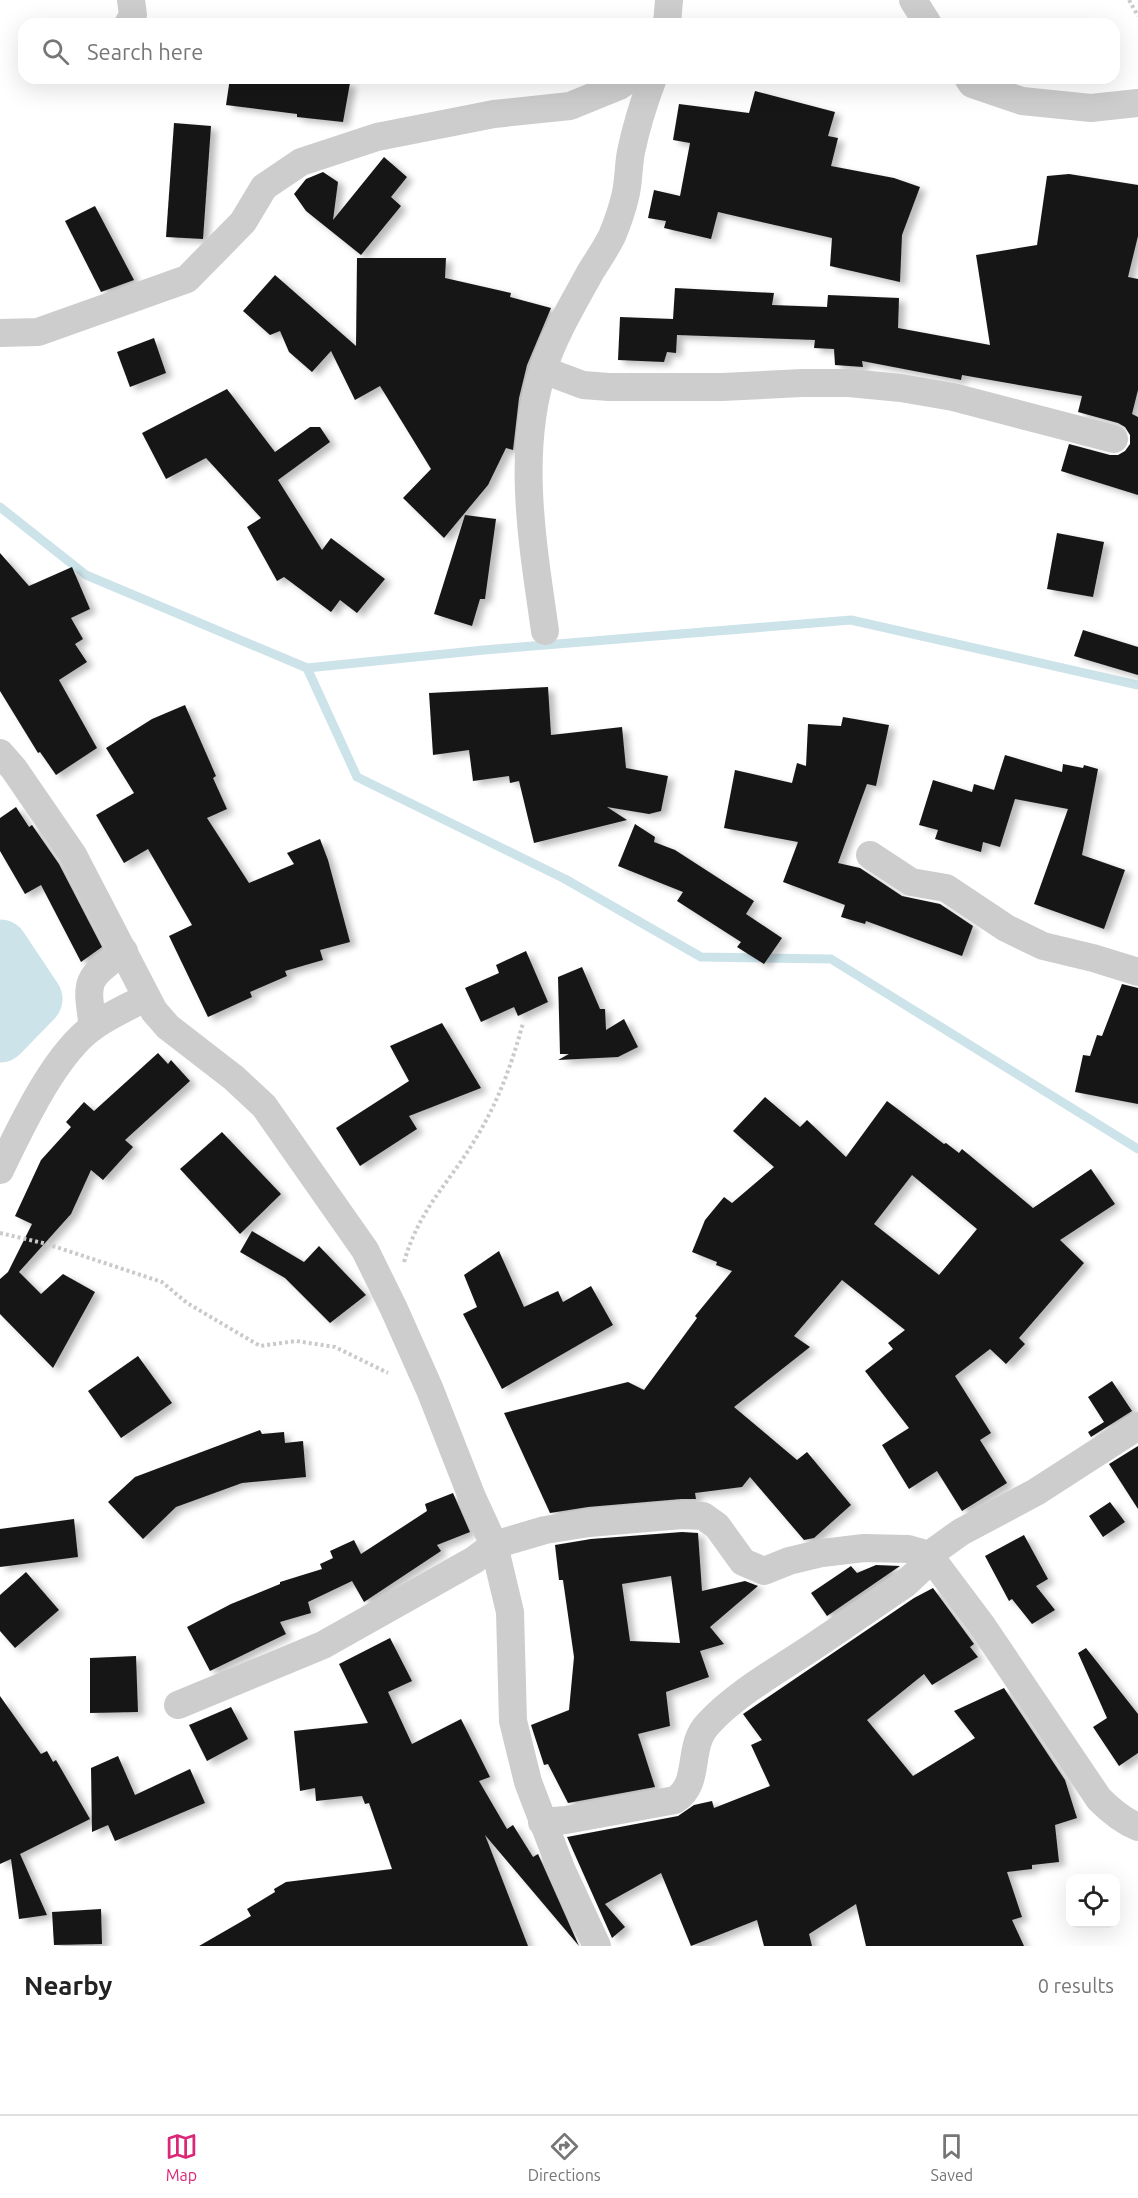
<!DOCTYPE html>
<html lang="en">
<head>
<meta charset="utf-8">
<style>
  :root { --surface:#fff; --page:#f2f2f2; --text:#222; --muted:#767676; --line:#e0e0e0; --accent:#db2777 }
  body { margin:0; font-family:Ubuntu,sans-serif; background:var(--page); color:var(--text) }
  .controls { position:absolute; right:18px; bottom:18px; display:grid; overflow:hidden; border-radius:12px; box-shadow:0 6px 24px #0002 }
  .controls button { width:54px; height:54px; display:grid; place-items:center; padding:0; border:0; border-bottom:2px solid var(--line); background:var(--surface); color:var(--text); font:30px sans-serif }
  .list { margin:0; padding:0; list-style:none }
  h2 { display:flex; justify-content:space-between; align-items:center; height:78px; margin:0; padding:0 24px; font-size:26px }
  h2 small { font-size:20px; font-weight:400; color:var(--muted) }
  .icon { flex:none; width:33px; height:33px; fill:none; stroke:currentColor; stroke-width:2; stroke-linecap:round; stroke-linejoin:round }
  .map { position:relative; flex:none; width:1138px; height:1946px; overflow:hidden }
  .search { position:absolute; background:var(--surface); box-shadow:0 6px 24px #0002; left:18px; right:18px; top:18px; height:66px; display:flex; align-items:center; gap:15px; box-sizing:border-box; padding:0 21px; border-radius:18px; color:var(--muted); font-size:22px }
  .sheet { height:168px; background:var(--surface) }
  nav { display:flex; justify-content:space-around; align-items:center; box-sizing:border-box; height:84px; border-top:2px solid var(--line); background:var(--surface); font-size:16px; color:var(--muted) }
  nav a { display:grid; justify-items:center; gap:3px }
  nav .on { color:var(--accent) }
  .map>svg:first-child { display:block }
</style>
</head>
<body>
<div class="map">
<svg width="1138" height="1946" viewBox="0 0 1138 1946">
  <defs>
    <filter id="shadow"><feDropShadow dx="6" dy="4" stdDeviation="3" flood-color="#0004"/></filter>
  </defs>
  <rect width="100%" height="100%" fill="#fff"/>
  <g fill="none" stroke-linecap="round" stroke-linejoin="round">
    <g stroke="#cce3ea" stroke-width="9">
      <path d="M0,507L86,575L307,668L484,650L851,620L1138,685"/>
      <path d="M307,668L357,777L565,879L701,957L831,959L1138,1149"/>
    </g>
    <path stroke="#cce3ea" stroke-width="57" d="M0,948L34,999L0,1034"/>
  </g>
  <g fill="#171717" fill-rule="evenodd" filter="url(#shadow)">
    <path d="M230,78H321L350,83L343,122L297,117V114L226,105Z"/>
    <path d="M755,91L835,112L828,136L838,138L831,166L894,178L920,187L902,235L900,282L830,266L832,238L718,212L711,239L664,228L666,221L648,218L654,190L680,196L690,143L673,140L679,104L749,113Z"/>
    <path d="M174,123L211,126L203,239L166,237Z"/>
    <path d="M384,157L407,177L391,197L401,206L361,255L306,211L294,194L306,179L323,172L338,182L333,220Z"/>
    <path d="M1069,174L1138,185V236L1128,277L1138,279V390L1132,414L1138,417V495L1061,471L1069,444L1110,455H1118L1125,451L1130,444V435L1125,427L1118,423L1078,412L1082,396L962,375L961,380L862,361L863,367L835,365L834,349L814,348L815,340L677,335L676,353L667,352L664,362L618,360L620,317L673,319L675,288L774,293L772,305L827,307L828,295L899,298L898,328L990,345L976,255L1037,245L1047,176Z"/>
    <path d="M95,206L134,280L101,292L65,221Z"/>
    <path d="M357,258H446L445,278L511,293L510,297L551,308L527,365L519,398L513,450L506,448L488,485L444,538L403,498L431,469L380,386L355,400L331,351L312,372L289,352L280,331L270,335L243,311L275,275L356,346Z"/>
    <path d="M154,338L166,373L130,387L117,352Z"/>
    <path d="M227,389L275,452L310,427H320L330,442L278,480L322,550L331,538L385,579L357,613L340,600L331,612L284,577L277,581L247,527L261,518L206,458L166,479L142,433Z"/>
    <path d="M465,515L496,519L485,599H480L472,626L434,614Z"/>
    <path d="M1057,533L1104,542L1093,597L1047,589Z"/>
    <path d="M0,553L29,586L72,567L90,609L71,618L83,639L75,644L87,662L59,680L97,748L56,775L40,752L38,753L0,691Z"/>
    <path d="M1083,630L1138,647V675L1074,656Z"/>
    <path d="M548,687L551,735L622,727L626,768L668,776L661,811L649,814L607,807L627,820L534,843L519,781L510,783L509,776L473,781L469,750L433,755L429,693Z"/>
    <path d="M185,705L216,776L213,778L227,809L207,818L249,883L294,864L287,853L320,839L328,860L350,942L320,950L323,960L285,971L287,976L250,992L252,997L208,1017L169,936L192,925L148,849L124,863L96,815L134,793L106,748L152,719Z"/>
    <path d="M843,717L889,725L876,786L867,784L838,863L860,868L902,896L940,904L973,926L962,956L866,921L865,924L841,917L845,905L783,882L798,842L724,828L735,770L792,783L797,763L806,766L808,724L841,726Z"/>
    <path d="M1005,755L1062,772L1063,764L1083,768L1084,765L1098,769L1082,855L1125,870L1104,929L1034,904L1068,809L1015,799L1000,847L983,842L981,852L935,839L938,830L919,825L933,780L972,792L974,784L994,790Z"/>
    <path d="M16,807L29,827L32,825L59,864L102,947L81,962L41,885L25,894L0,851V818Z"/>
    <path d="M635,824L655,837L654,842L675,850L754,901L746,914L782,938L764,964L737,947L741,942L677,901L683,892L618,866Z"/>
    <path d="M526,951L548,1002L518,1016L514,1007L481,1022L465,988L499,973L496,965Z"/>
    <path d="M582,967L600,1009H605L606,1030L624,1019L638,1047L618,1057L558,1060L569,1054H560L558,977Z"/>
    <path d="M1122,984L1138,988V1104L1075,1092L1083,1055L1090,1056L1097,1035L1102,1036Z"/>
    <path d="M442,1023L481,1088L409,1116L417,1129L360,1166L336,1128L409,1081L390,1046Z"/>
    <path d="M158,1053L168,1064L171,1060L190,1081L125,1140L133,1147L103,1180L91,1170L71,1214L19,1272L41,1294L63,1274L95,1292L53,1368L0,1314V1279L8,1272L32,1224L15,1216L41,1160L71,1127L66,1122L84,1102L94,1111Z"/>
    <path d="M765,1097L800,1127L807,1120L846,1157L887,1101L944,1144L946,1143L959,1153L962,1149L1033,1208L1091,1169L1115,1204L1060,1240L1084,1263L1019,1338L1025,1344L1006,1364L990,1349L955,1376L991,1433L980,1440L1007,1483L962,1511L937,1471L909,1489L882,1445L909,1428L865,1371L893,1349L888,1343L905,1330L842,1280L794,1336L810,1347L734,1407L797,1460L807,1452L851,1505L814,1538L804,1540L750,1477L742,1487L695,1493L696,1499H681L588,1507L550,1513L504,1413L628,1382L644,1390L697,1318L695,1316L732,1271L716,1265L717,1262L692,1252L705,1220L724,1197L732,1203L774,1167L733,1131ZM912,1175L977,1229L939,1275L874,1224Z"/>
    <path d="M222,1132L281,1194L240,1234L180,1169Z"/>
    <path d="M252,1231L304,1262L319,1246L366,1295L330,1323L285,1278L240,1252Z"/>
    <path d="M499,1251L524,1307L558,1291L563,1302L591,1286L613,1325L502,1389L463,1314L477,1307L464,1275Z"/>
    <path d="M138,1356L172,1403L121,1438L88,1391Z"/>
    <path d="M1112,1381L1132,1411L1091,1437L1088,1432L1104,1422L1088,1397Z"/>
    <path d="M260,1430L262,1434L284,1432L285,1443L303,1441L306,1477L242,1483L176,1507L143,1539L108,1502L135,1477Z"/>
    <path d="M1138,1446V1509L1109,1464Z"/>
    <path d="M453,1493L470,1532L437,1545L441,1551L364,1602L352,1581L308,1602L311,1613L280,1622L286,1634L210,1671L187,1627L231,1604L280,1584V1582L322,1569L320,1564L333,1558L330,1551L354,1540L361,1554L427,1511L425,1504Z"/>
    <path d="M1110,1502L1125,1522L1103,1537L1089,1516Z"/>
    <path d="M74,1519L78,1557L0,1567V1529Z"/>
    <path d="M682,1532L698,1533L702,1591L745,1581L758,1586L710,1627L724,1644L700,1651L709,1677L666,1692L670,1726L638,1734L655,1787L568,1803L548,1764L544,1765L531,1725L569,1710L574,1657L563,1580H559L555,1545L591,1539ZM671,1576L680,1643L630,1641L622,1584Z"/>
    <path d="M1024,1535L1048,1579L1036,1586L1055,1610L1032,1624L1012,1599L1009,1601L985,1556Z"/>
    <path d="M876,1565L900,1566L827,1616L811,1593L851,1566L857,1573Z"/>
    <path d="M26,1572L59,1610L15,1648L0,1631V1595Z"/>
    <path d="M933,1588L974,1644L970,1647L978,1657L932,1685L924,1674L867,1720L913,1776L975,1738L954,1711L1004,1688L1006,1691L1065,1780L1077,1818L1055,1825L1059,1862L1032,1865V1869L1007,1872L1022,1917L1012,1920L1024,1946H866L856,1904L809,1934L812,1946H764L757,1920L691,1946L661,1873L605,1904L625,1927L612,1938L567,1837L678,1816L694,1805L712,1801L714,1808L770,1786L751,1745L762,1740L743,1714L914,1598Z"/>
    <path d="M390,1638L412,1681L388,1692L412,1744L461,1719L490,1777L479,1781L507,1829L513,1825L533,1857L538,1854L579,1946L485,1835L528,1946H199L251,1916L247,1909L275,1892L274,1889L286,1882L392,1869L369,1803L365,1804L362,1796L316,1801L315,1788L300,1791L294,1731L368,1723L339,1664Z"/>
    <path d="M1086,1648L1138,1714V1753L1119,1766L1093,1727L1107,1718L1078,1653Z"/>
    <path d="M136,1656L138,1712L90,1713V1658Z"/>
    <path d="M0,1696L41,1754L47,1751L53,1762L56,1760L90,1819L20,1854L47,1915L19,1919L11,1859L0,1864Z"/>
    <path d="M231,1707L248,1739L207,1761L189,1725Z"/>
    <path d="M118,1756L135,1795L190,1769L205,1803L115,1841L108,1825L92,1832L91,1768Z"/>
    <path d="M101,1909L102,1944L54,1945L52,1912Z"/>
  </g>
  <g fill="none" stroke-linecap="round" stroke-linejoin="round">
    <g stroke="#cacaca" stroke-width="4" stroke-dasharray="3 3" stroke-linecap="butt">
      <path d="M1129,0L1138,16"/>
      <path d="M0,1233L47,1244L162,1282L187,1303L260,1346L296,1341L335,1347L388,1373"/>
      <path d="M404,1262C420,1207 449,1184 476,1138C498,1102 512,1064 523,1023"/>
    </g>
    <g stroke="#cdcdcd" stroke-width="28">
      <path d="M913,0L928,24"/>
      <path d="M128,24L133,15L131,0"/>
      <path d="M667,24L669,0"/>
      <path d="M968,78L972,84L1022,101L1091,108L1138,103"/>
      <path d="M0,333L38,332L187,279L243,222L264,187L301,162L377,137L494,114L570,106L619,86L631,78"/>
      <path d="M543,370L583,385L609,387H722L802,383H849L901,388L953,397L1114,439"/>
      <path d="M545,631C533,546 516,453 543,369C554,335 574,302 591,271C598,260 606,248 612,236C617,224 622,210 625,197C629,183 628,167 631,152C636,127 644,102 653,78"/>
      <path d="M0,753L14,769L73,855L154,1011L168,1027L234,1078L264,1106L365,1250L394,1309L430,1390L472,1497L494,1545L510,1612L513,1721L528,1782L562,1871L597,1946"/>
      <path d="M870,855L911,882L946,888L1006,928L1043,946L1093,958L1138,972"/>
      <path d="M93,1027C86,979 85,980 124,951"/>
      <path d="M0,1170C21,1127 54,1055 93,1027C109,1015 129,1007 146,997"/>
      <path d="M178,1705L323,1645L474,1560L494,1545L545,1530L589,1523L682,1515L703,1516L717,1526L743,1562L764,1571L789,1561L822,1553L864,1548L908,1549L929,1555L983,1627L1099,1799C1111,1811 1123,1821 1138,1827"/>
      <path d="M542,1822L566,1820L675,1800C702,1783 686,1747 708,1724C730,1700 760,1681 788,1663C828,1638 866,1610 905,1584L923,1567L929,1555L961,1532L1036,1492L1138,1426"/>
    </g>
  </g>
</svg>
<div class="controls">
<button><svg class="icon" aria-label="locate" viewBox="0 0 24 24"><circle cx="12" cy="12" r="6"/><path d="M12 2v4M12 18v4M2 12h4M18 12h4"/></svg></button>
</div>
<div class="search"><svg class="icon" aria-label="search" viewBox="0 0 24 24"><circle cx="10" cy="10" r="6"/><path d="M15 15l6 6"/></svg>Search here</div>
</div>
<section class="sheet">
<h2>Nearby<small>0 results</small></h2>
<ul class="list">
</ul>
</section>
<nav>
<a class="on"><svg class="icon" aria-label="map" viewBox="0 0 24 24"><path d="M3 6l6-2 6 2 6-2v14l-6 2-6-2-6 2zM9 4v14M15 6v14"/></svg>Map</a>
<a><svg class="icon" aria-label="directions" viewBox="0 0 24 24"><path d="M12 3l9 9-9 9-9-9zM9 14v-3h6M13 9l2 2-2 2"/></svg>Directions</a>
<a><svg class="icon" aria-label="saved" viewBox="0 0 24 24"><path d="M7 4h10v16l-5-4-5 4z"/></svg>Saved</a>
</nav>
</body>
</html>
